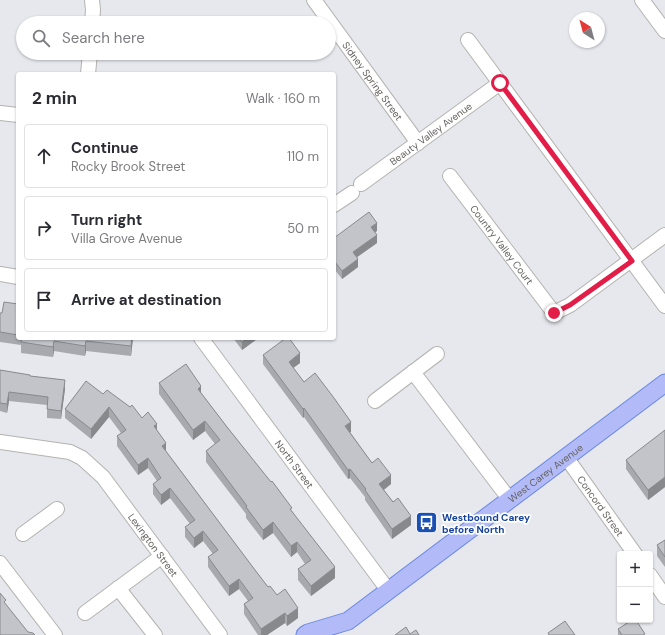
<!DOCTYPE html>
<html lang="en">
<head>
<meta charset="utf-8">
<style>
  :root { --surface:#fff; --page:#f7f7f7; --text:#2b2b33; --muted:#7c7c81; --line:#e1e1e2 }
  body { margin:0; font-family:"DM Sans",sans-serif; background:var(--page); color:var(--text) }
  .controls { position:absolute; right:12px; bottom:12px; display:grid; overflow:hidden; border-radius:4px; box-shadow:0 1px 3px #0004 }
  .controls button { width:36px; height:36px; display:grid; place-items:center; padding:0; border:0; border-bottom:1px solid var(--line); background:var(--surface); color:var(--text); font:20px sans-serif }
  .compass { position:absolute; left:569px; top:12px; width:36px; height:36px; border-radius:50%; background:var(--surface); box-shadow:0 1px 3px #0004; rotate:324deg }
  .stop { position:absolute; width:12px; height:12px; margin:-9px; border:3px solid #e11d48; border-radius:50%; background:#fff }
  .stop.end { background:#e11d48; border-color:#fff; box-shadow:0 1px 4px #0008 }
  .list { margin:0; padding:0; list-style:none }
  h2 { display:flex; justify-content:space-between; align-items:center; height:52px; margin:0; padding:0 16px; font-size:17px }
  h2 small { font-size:13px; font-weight:400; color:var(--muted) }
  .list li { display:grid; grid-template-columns:26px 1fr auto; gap:12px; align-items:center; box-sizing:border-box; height:64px; margin:0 8px 8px; padding:0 8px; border:1px solid var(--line); border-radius:4px }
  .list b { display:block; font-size:15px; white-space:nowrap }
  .list p { margin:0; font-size:13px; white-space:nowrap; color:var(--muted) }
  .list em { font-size:13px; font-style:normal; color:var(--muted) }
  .icon { flex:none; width:22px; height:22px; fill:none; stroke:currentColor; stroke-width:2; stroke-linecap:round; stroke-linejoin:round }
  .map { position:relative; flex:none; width:665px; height:635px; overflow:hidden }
  .search { position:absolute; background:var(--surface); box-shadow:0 1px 3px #0004; left:16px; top:16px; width:320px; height:44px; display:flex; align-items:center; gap:10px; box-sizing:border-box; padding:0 14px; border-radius:22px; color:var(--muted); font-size:15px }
  .panel { position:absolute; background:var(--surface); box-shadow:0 1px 3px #0004; left:16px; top:72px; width:320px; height:268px; border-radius:4px }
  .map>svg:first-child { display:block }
</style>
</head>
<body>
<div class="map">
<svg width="665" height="635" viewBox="0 0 665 635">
  <rect width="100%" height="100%" fill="#e6e8ee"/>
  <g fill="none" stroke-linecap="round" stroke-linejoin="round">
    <defs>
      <g id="minor">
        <path d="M92,0L93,10L92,23"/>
        <path id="s1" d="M314,0L418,143"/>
        <path d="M642,0L665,31"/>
        <path d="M468,40L665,306"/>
        <path d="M88,74L90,53"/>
        <path d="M0,113L18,115"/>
        <path id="s2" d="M450,176L554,313L570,305L665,235"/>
        <path id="s3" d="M361,184L500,83"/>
        <path d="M334,205L352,193"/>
        <path d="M0,274L18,277"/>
        <path id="s4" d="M201,338L388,590"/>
        <path d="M413,372L510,500"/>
        <path d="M375,401L437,354"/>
        <path id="s5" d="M0,442L70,452L82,458L103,477L220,635"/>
        <path id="s6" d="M566,457L635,554"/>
        <path d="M23,534L57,509"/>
        <path d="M0,563L55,635"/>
        <path d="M650,575L665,597"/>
        <path d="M118,588L155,635"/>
        <path d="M85,613L162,556"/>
      </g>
      <g id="major">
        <path id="s7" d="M305,635L308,633L348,621L665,383"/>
      </g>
    </defs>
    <use href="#minor" stroke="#b4b3af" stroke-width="16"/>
    <use href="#major" stroke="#6987e4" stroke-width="19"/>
    <use href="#minor" stroke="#fff" stroke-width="14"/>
    <use href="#major" stroke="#b2bbf7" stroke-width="17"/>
  </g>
  <g fill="#a7a9ae">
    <path d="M377,231L375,232L377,243L357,257L358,267L342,279L335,270L334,238Z"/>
    <path d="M18,304V338H133L131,356L86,351L85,356L54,351L53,357L21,353V345L0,342V313H2Z"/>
    <path d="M233,338H257V339L242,350Z"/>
    <path d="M263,355L300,363L293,368L304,382L351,432H350L372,463L391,484L384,490L411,525L392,539L365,500V497L350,478L348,479L304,417L303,418L263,364Z"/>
    <path d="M0,370L30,376L65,389L61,419L47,418V405L9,401L7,413L0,411Z"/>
    <path d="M159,383L201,393L292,511L335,578L311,596L298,580V569L305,564L297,552L291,557L273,533L263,540L246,518V514L206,462V451L215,444L205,431L193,440L159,394Z"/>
    <path d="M103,394L142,418L157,430L166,451L252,566L268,587L277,595L298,618L287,626L285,623L267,635H258L244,614V604L248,601L239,589L229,596L208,567V557L213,554L203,541L194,548L185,537V527L190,524L170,498L161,505L153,494V484L157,481L148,468L138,475L117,446V436L121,433L109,417L91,439L65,418V409Z"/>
    <path d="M626,460L665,487L648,500L626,469Z"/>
    <path d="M665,540V567L657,556V545Z"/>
    <path d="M618,629L645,635H618Z"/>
  </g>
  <g fill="#88898d">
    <path d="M377,223V231L371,235V227Z"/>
    <path d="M377,235V243L353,260V252Z"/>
    <path d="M358,259V267L342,279V271Z"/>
    <path d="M335,262V270L334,271V263Z"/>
    <path d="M132,338H133L131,356V346Z"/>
    <path d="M247,338H257V339L242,350V342Z"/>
    <path d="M54,341V351L53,357V347Z"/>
    <path d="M86,341V351L85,356V346Z"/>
    <path d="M300,353V363L289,371V362Z"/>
    <path d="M65,380V389L61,419V411Z"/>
    <path d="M201,386V397L198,389Z"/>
    <path d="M9,392V401L7,413V404Z"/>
    <path d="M109,407V417L91,439V429Z"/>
    <path d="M304,408V417L303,418V409Z"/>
    <path d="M205,421V431L193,440V430Z"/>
    <path d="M351,422V432L345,435V426Z"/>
    <path d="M157,424V433L154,426Z"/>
    <path d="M166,443V453L162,446Z"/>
    <path d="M148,458V468L138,475V465Z"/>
    <path d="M350,469V478L348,479V470Z"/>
    <path d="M391,475V484L379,493V484Z"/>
    <path d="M665,477V487L648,500V490Z"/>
    <path d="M170,488V498L161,505V495Z"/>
    <path d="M411,516V525L392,539V529Z"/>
    <path d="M273,522V533L263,540V530Z"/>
    <path d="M203,531V541L194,548V538Z"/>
    <path d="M297,542V552L291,557V546Z"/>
    <path d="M335,567V578L311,596V586Z"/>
    <path d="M239,579V589L229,596V586Z"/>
    <path d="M298,608V618L287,626V616Z"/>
    <path d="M285,613V623L267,635H261V629Z"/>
  </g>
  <g fill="#c2c4ca" stroke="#88898d">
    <path d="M369,212L377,223L371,227L377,235L353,252L358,259L342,271L335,262L334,263V238Z"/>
    <path d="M4,302L18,304V335L0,332V313H2Z"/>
    <path d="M22,338H132L131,346L86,341L85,346L54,341L53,347L21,342Z"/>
    <path d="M239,338H247L242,342Z"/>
    <path d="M286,338H289L300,353L289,362L304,382L315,373L334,398L351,422L345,426L372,463L378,458L391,475L379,484L393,502L398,498L411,516L392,529L365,490L366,489L350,469L348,470L304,408L303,409L263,355Z"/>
    <path d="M186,364L201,386L198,389L227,427L271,482L272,481L292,508L290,509L335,567L311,586L298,569L311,560L297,542L291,546L273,522L263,530L246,507L247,506L206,451L220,440L205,421L193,430L159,383Z"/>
    <path d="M0,370L30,375V376L65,380L61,411L47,409L48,397L9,392L7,404L0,403Z"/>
    <path d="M86,381L103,394L107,390L130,407L132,405L142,418L148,412L157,424L154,426L166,443L162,446L252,566L268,587L270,586L277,595L285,589L298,608L287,616L285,613L261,629L244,604L253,598L239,579L229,586L208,557L218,550L203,531L194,538L185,527L195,520L170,488L161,495L153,484L161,478L148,458L138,465L117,436L126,430L109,407L91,429L65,409Z"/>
    <path d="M665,430V477L648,490L626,460Z"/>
    <path d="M665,540V557L657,545Z"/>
    <path d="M0,593L6,600L4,602L28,632L33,633L35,635H0Z"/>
    <path d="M632,620H636L645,634L643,635H622L618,629Z"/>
    <path d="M565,621L575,635H549L548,633Z"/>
    <path d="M406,627L410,634L416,630L419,635H395Z"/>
  </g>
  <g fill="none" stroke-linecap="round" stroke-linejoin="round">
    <path stroke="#e11d48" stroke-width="5" d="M500,83L632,261L570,305L554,313"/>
  </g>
  <defs>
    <symbol id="bus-square" viewBox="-11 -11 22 22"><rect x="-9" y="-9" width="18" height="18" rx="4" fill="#1a4fb4" stroke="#fff"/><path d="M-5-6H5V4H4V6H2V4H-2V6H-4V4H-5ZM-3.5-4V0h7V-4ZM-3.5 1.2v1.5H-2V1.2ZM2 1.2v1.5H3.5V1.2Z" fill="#fff"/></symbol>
  </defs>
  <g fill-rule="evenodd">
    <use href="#bus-square" x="414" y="510" width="25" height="25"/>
  </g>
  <g text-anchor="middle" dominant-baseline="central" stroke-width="3.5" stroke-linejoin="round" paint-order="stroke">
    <g font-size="10" fill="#65625e" stroke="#fff">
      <text stroke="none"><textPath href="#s1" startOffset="100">Sidney Spring Street</textPath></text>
      <text stroke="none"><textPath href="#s3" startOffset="86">Beauty Valley Avenue</textPath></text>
      <text stroke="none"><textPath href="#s2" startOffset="86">Country Valley Court</textPath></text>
      <text stroke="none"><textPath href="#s4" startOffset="157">North Street</textPath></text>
      <text stroke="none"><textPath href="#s7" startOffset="292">West Carey Avenue</textPath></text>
      <text stroke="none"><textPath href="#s6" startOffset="60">Concord Street</textPath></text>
      <text stroke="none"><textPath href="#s5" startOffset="197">Lexington Street</textPath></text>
    </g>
    <g font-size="10" font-weight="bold" fill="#164399" stroke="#fff" text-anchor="start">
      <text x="442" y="517">Westbound Carey<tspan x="442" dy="12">before North</tspan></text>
    </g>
  </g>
</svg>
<div class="controls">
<button>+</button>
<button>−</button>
</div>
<svg class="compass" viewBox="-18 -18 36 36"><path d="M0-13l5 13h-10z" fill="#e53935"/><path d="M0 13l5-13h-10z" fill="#7c7c81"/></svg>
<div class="stop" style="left:500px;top:83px"></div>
<div class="stop end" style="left:554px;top:313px"></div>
<div class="search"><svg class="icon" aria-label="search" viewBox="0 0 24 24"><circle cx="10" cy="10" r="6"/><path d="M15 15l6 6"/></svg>Search here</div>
<section class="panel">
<h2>2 min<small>Walk · 160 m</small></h2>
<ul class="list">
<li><svg class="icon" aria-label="ahead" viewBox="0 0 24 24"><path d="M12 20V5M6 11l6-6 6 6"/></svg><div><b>Continue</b><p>Rocky Brook Street</p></div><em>110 m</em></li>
<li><svg class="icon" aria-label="right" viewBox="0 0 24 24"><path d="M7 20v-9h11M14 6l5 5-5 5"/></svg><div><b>Turn right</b><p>Villa Grove Avenue</p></div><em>50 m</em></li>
<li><svg class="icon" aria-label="arrive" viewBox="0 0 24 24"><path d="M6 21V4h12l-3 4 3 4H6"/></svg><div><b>Arrive at destination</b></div></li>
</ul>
</section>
</div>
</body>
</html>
